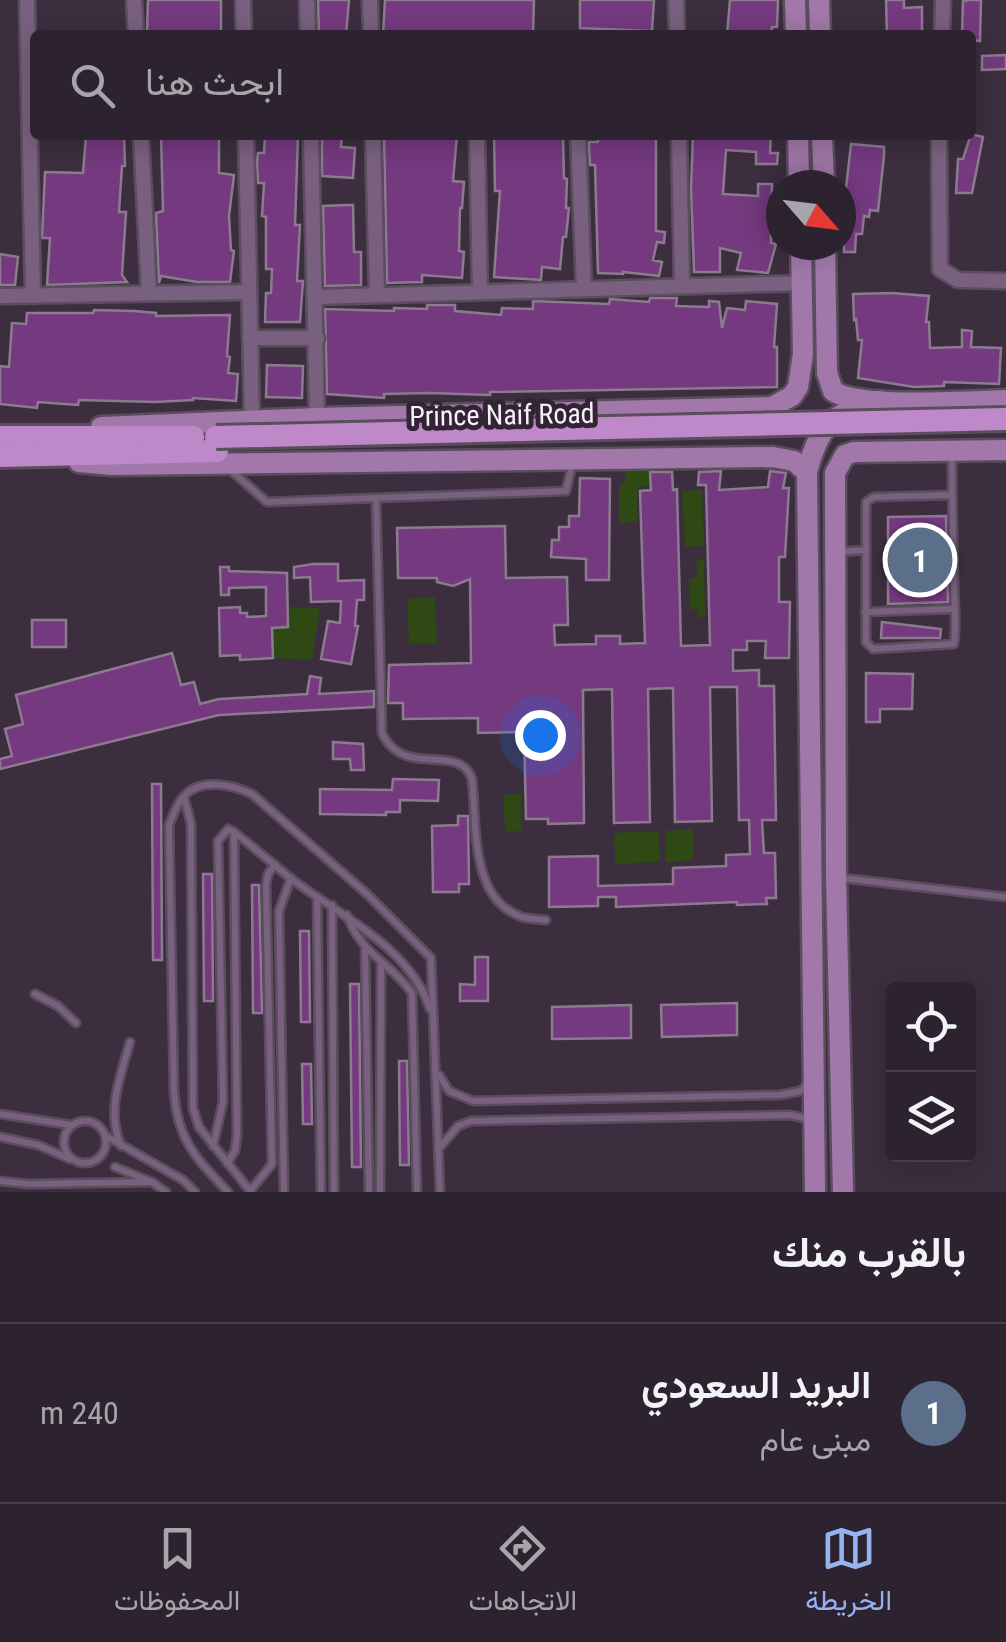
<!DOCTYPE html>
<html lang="ar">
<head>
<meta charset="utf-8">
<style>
  :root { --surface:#2d222f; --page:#352a37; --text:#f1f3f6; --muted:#a7a4aa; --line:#483f4b; --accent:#95b2f1 }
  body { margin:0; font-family:"Roboto Condensed",Vazirmatn,sans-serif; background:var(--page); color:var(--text); direction:rtl }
  .controls { position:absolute; right:30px; bottom:30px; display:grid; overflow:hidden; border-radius:10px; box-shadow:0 5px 25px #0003 }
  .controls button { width:90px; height:90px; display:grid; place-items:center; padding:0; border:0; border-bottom:2px solid var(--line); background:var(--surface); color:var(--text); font:50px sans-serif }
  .compass { position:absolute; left:766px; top:170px; width:90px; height:90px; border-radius:50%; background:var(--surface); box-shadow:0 5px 25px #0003; rotate:118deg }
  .you { position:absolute; left:540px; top:735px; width:35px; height:35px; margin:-25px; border:8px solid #fff; border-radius:50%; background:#1a73e8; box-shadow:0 0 0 15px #1a73e833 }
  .badge { display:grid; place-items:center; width:65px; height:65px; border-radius:50%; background:var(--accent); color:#fff; font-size:32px; font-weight:700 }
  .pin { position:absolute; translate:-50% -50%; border:5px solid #fff; box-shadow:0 2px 10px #0006 }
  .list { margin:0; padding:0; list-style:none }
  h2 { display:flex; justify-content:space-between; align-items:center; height:130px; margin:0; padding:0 40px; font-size:42px }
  h2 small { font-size:32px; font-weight:400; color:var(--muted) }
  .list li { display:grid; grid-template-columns:65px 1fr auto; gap:30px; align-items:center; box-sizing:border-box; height:180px; padding:0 40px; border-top:2px solid var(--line) }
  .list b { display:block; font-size:38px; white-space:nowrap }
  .list p { margin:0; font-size:32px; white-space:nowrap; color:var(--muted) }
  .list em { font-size:32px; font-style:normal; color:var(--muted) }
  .icon { flex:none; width:55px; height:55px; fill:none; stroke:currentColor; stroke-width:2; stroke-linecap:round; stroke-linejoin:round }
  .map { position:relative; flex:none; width:1006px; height:1192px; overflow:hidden; direction:ltr }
  .search { position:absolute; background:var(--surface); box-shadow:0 5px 25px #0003; left:30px; right:30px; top:30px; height:110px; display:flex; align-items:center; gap:25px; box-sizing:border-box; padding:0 35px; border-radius:10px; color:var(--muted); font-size:38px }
  .sheet { height:310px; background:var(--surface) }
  nav { display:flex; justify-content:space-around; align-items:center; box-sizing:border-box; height:140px; border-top:2px solid var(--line); background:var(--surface); font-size:28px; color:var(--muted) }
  nav a { display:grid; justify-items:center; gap:5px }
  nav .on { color:var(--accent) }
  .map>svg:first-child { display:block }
</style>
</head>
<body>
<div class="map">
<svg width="1006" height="1192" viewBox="0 0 1006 1192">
  <rect width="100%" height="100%" fill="#3c2e3f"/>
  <g fill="#2e4913">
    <path d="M625,468H655V486L637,487V522L619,523V483L625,482Z"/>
    <path d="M702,490L704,546L685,547L682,491Z"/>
    <path d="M704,557L705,617L698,618V609L690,610L689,579L697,578L696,563Z"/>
    <path d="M435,597L437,643L409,645L407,599Z"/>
    <path d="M287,607L320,608L312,660L273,658V628L287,627Z"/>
    <path d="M521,794L522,831L505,832L503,795Z"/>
    <path d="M693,829L694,860L666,862L665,831Z"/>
    <path d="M659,831L660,862L615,864L614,833Z"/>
  </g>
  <g fill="#74397f" stroke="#8c7b8f" stroke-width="2.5">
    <path d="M148,0H221V35L147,33Z"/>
    <path d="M318,0H349L346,35H319Z"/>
    <path d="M385,0H534L533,35H383Z"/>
    <path d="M580,0H654L652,31L580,28Z"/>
    <path d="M730,0H778L777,27H772L771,35H727Z"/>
    <path d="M886,0H904V8L922,7V35H887Z"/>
    <path d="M970,0H981L980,41L971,40V35H962L963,1Z"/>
    <path d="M1006,55V69L982,70V56Z"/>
    <path d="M971,134L983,137L972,193H956L958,159H963Z"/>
    <path d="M86,135H124L125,166H122L119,212H126L122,275L127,282L47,285L50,238H42L45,172L83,173Z"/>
    <path d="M219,135V173L234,175L229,216L231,250L234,251L230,282H197L161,276L159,283L156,213L163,211L161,136Z"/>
    <path d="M265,135H298L295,225H300L297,281H303L300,322H265L266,293H271L272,269H266V217L262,216L264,183H258L257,161L258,153H264Z"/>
    <path d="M322,135H342L341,147L355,148L353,178L322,176Z"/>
    <path d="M384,135H457L453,181L464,182L462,208H460L459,251L464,252L462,278L422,275V282L387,283Z"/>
    <path d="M494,135H563L564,178L567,179L566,208H569L566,237H563L560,269L542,267L541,280L494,277L500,191H495Z"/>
    <path d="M599,135H656V231L665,232L664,243L657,242L653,260L662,262L659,276L623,272V274L598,273L595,165H590L589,145V142H598Z"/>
    <path d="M693,135H771L770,153H778L777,164H756V152L726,150L723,194L758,196V184H772L771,243L776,244L768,273L737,270L741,253L720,248V272H694L691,188Z"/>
    <path d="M851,144L884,147V156L878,211L870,210L869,217L864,216L862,234H856L855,252H844V232H841Z"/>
    <path d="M346,205H353L354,252H361V285L325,286L323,206Z"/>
    <path d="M0,254L18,257L15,285H0Z"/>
    <path d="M892,293L929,296L926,322H929L930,348L962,347V330L972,331L971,347L1001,348L999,384L944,382V386L914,387L858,378L862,340H858L856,319L854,320L853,294Z"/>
    <path d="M650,298H677L676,306L709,307V301L719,302L722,328L727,308L745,310L746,301L777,304L774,347H777V387L490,392V395L429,393L384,394V398L327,394L325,309L394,311V308L427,309V305H455V311L501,315L502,308L533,309V301L609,304L610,299L649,302Z"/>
    <path d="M94,310L134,311L156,313V316L230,315L227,356L230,357L228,373L238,374L236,401L193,398V400L155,402L79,400L78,405L38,402L37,408L0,404V366L9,367L12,323L26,324L27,313H93Z"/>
    <path d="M267,365L303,366L302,398L266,397Z"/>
    <path d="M721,471L719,490L768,487L770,471L786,473L783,488H789L785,557H779V602H790L789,658H765L766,641H747V650H733V671L759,670V686H774L776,820H762L764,853H775L776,898H766L767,904L737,905V902L616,907V897H598V906L549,907V857L598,856V886L673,884V868L726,866V855L750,854L749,820H739L737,687H710L712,821L675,822L673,688L648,689L650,822L614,823L612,689L583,690L584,823L548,824V819H526L524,732L478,733V718L403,719V703H388L389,665L471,663L470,579L453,586L437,582V578H398L397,528L505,526L506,578L567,577L568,625H554L555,645L596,644V636H620V644L645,643L640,491L651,490L650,472H672L673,490L677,489L681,646L710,645L706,485H698L699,472Z"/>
    <path d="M580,478L610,479L609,580H586V559L551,557L552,540H559V527H569V516H579Z"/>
    <path d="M946,516L948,602L888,604V517Z"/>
    <path d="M313,564H338V581L364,580V600H357L355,626H358L351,664L321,659L328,621L340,623L341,601L311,602L310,577L294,578V567Z"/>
    <path d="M220,567H229V571L287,573L288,627L272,628L273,658L240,660V655L220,656L219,608L240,607V613H247V617L266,616V587L229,588V595H221Z"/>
    <rect x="32" y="620" width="34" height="27"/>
    <path d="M882,622L941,629L940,638H881Z"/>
    <path d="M172,653L181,685L194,682L200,704L219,699L307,694L310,676L321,678L319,694L374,691V707L219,715L0,769V759L12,756L5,729L23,724L16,695Z"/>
    <path d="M866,673L913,674L912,709H880V722H866Z"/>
    <path d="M333,742L363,744L364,770H351L350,759H333Z"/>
    <path d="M393,779L439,780L438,801L400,800V812H386V815L320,814V789L392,790Z"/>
    <path d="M152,784H161L162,960H153Z"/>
    <path d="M458,816H468L469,884H459V892H433L432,826L458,825Z"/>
    <path d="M203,874H212L213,1001H204Z"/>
    <path d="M252,885H259L262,1013H253Z"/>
    <path d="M300,931H309L310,1022H301Z"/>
    <path d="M475,957H488V1001H460V984L475,985Z"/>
    <path d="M350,984H359L361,1167H352Z"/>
    <path d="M737,1003V1035L662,1037L661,1005Z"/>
    <path d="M631,1005V1038L552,1039V1007Z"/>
    <path d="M399,1061H407L409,1165H400Z"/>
    <path d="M302,1064H311L312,1124H303Z"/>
  </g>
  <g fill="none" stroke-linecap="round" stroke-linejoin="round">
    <defs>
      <g id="lane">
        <path d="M952,457C952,498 953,540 954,582C954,602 957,624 954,644L873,649L866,642V502L874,497L952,495"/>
        <path d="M227,467L267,502L566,491L573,461"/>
        <path d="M376,498L382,733C404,780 459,741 472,779C477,823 469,899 522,917C529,919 538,919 546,920"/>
        <path d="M837,552L866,550"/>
        <path d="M865,612L954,609"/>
        <path d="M184,797L191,824L193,1108L199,1127L251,1192"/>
        <path d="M842,878L1006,897"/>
        <path d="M317,897L321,1192"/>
        <path d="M332,905L334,1192"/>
        <path d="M347,915C361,955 390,962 412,993L417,1192"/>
        <path d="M365,950L369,1192"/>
        <path d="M35,994L58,1006L76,1023"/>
        <path d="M439,1075L449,1091L473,1101L780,1095L801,1091L807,1084"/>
        <path d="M0,1114L71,1125"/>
        <circle cx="85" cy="1142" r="21"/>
        <path d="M106,1136L183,1180L195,1192"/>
        <path d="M0,1137L38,1145L70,1159"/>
        <path d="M121,1146C106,1111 120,1078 130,1042"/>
        <path d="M213,1146L223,1102L218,841L228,829L234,832C253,847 271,862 289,877C339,916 410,946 430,1009"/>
        <path d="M441,1146L458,1126L471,1121L790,1115L804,1118L809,1124"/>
        <path d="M227,1163L235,1151L237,1135L234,832"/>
        <path d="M115,1167L152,1182L166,1192"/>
        <path d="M0,1181L28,1184L152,1182"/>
        <path d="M250,1191L272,1164L266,885L268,874L275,865"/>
        <path d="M228,1192C196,1158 177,1140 174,1091L169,825C173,816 177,803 184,796C201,777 233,785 252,794L366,893L431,958L440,1192"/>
        <path d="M284,1192L279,911L291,878"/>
        <path d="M380,1192L381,965"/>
      </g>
      <g id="street">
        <path d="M27,0L33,296"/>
        <path d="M134,0L136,35"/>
        <path d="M243,0L244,35"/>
        <path d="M307,0L308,35"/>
        <path d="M370,0L371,35"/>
        <path d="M676,0L677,35"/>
        <path d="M942,35L943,0"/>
        <path d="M141,135L149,293"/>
        <path d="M246,135L252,421"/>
        <path d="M311,135L317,418"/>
        <path d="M373,135L377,295"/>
        <path d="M477,135L480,292"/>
        <path d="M578,135L584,288"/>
        <path d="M679,135L682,285"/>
        <path d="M939,135L940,269L958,280L1006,281"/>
        <path d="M0,296L249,292"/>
        <path d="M316,297L802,283"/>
        <path d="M250,338H317"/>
      </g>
      <g id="secondary">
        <path d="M795,0L796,35"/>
        <path d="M819,0L820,35"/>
        <path d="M798,135L799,185"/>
        <path d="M822,135L824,185"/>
        <path d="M825,245L827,373L833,391C859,409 970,401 1006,400"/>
        <path d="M101,427L317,418L772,407L792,396L798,387L803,354L801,245"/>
        <path d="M79,462L112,465L773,457L794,461L807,472"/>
        <path d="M815,1192L807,472C819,425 833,412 879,401"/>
        <path d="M843,1192L836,877L835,473L845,455L854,452L1006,450"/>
      </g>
      <g id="primary">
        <path d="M0,437H193"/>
        <path d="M0,456L217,451"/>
      </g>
    </defs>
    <use href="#lane" stroke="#5a4d5d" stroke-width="11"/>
    <use href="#street" stroke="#5a4d5d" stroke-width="19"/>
    <use href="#secondary" stroke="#5a4d5d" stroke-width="25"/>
    <use href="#primary" stroke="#5a4d5d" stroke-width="28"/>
    <use href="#lane" stroke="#7a607f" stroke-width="6"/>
    <use href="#street" stroke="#7a607f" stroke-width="14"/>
    <use href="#secondary" stroke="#a178a9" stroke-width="20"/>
    <use href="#primary" stroke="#bf89c9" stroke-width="22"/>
    <defs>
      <path id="primary-bridge" d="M216,437L1006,419"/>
    </defs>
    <use href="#primary-bridge" stroke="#5a4d5d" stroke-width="28" stroke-linecap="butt"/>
    <use href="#primary-bridge" stroke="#bf89c9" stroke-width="22"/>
  </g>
  <g text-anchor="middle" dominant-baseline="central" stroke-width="10" stroke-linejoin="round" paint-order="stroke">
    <g font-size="28" fill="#faf0fb" stroke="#322434">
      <text transform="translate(502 415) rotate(-1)">Prince Naif Road</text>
    </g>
  </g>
</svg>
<div class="controls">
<button><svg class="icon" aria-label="locate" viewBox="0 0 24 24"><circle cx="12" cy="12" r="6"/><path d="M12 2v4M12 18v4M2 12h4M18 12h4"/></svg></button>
<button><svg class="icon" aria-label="layers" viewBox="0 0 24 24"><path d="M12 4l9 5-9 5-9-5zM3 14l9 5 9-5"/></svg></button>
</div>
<svg class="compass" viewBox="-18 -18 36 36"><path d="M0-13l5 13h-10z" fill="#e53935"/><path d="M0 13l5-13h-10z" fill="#a7a4aa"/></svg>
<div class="you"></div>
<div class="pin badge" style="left:920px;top:560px;background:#5c6f8a">1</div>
<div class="search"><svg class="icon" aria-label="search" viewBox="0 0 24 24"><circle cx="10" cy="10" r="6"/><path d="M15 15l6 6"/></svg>ابحث هنا</div>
</div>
<section class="sheet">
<h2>بالقرب منك<small></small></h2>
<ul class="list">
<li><span class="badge" style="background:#5c6f8a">1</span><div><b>البريد السعودي</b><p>مبنى عام</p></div><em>240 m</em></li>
</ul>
</section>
<nav>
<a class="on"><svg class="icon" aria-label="map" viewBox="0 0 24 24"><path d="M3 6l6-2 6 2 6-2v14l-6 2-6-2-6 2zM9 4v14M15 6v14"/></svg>الخريطة</a>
<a><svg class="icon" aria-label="directions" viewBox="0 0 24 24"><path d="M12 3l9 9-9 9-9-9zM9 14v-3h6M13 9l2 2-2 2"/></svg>الاتجاهات</a>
<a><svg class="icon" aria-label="saved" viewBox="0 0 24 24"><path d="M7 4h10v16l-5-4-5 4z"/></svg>المحفوظات</a>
</nav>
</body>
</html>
